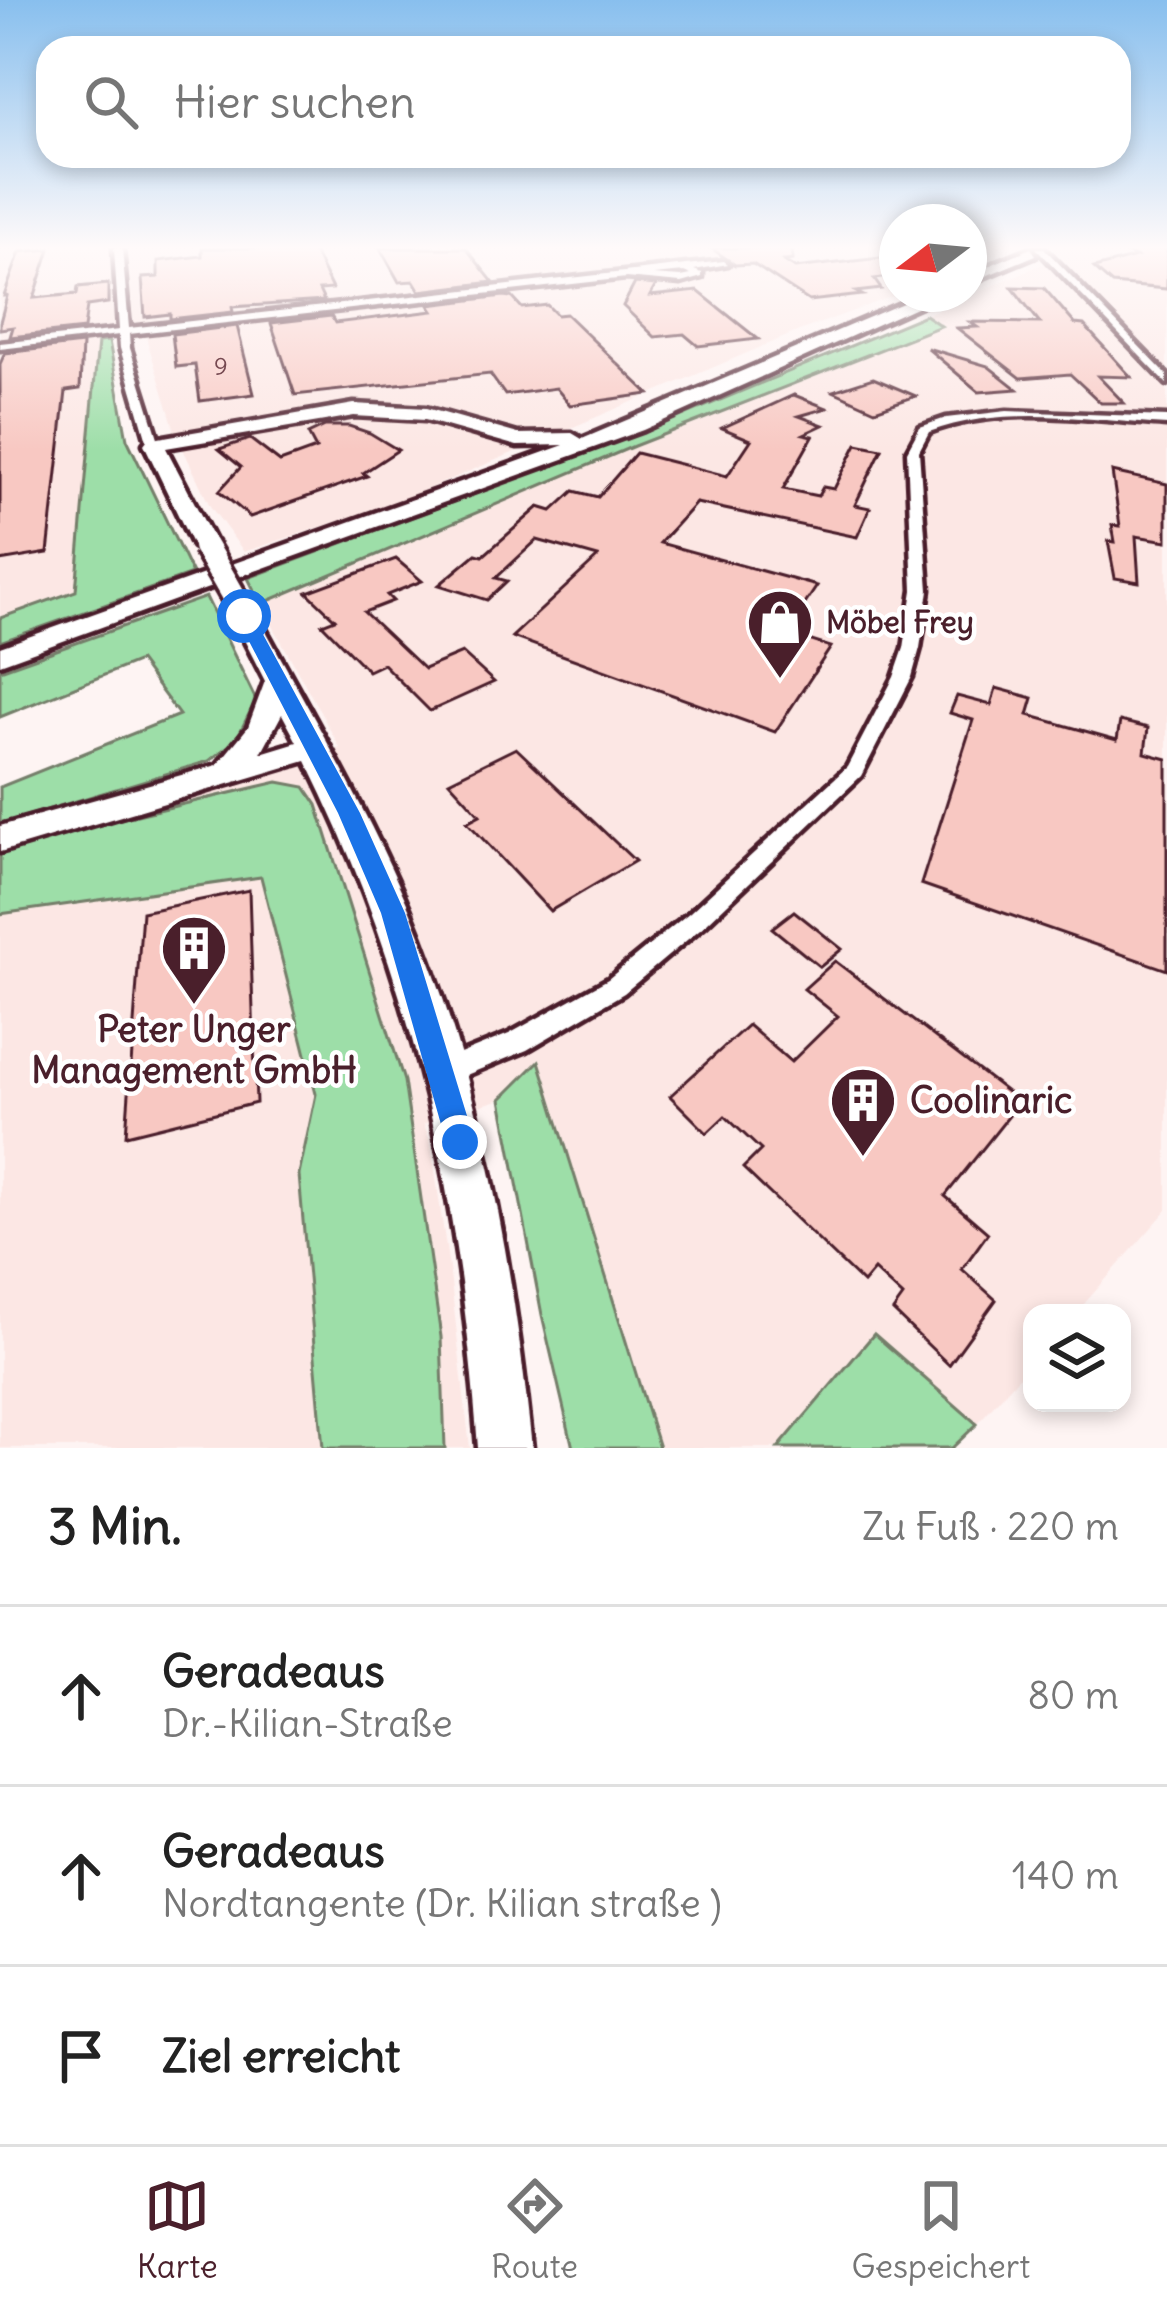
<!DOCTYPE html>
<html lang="de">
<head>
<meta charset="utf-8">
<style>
  :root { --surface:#fff; --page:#f2f2f2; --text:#222; --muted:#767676; --line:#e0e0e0; --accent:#4a1f2b }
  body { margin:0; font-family:Delius,sans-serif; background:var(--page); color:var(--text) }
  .controls { position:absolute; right:36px; bottom:36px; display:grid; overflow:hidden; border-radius:24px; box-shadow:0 6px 18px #0003 }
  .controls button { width:108px; height:108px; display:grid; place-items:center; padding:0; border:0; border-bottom:3px solid var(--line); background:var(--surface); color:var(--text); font:60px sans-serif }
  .compass { position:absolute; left:879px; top:204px; width:108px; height:108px; border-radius:50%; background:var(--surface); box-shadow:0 6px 18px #0003; rotate:254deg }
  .stop { position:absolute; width:36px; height:36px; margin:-27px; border:9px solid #1a73e8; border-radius:50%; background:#fff }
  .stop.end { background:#1a73e8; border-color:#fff; box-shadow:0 3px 12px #0008 }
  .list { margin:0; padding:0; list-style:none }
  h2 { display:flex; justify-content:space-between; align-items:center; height:156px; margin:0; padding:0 48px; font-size:51px }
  h2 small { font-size:39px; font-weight:400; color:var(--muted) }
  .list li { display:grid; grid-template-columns:78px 1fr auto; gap:36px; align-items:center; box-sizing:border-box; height:180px; padding:0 48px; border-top:3px solid var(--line) }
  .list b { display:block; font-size:45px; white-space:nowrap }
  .list p { margin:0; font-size:39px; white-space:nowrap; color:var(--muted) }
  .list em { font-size:39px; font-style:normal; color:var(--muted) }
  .icon { flex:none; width:66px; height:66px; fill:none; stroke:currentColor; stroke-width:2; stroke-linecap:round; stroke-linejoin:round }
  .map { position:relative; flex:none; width:1167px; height:1448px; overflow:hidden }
  .search { position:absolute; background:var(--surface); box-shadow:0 6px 18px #0003; left:36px; right:36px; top:36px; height:132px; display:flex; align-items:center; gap:30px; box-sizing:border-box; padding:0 42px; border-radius:36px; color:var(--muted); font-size:45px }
  .sheet { height:696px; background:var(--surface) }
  nav { display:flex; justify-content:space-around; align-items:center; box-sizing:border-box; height:168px; border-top:3px solid var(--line); background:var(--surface); font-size:33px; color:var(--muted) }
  nav a { display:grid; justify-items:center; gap:6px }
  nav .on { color:var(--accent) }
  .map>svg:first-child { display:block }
</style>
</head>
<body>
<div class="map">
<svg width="1167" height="1448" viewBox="0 0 1167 1448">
  <rect width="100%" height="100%" fill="#fef4f3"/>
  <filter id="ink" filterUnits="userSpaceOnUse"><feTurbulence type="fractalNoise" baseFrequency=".00833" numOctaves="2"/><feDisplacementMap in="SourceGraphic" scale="24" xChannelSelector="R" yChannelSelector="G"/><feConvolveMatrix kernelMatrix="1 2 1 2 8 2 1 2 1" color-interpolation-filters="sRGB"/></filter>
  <g filter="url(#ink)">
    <g fill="#fce7e4">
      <path d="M0,248H897L899,294L799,331L397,502L244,552L210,506L176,434L146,337L99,342L76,591L0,618Z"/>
      <path d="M1044,248H1167V1210L1076,1313H1032V1362L977,1424L874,1335L778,1448H659L539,1061L501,1099L424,1124L431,1144L451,1282L470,1448H0V847L259,780L340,748L261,604L634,446L939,326L925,315L1061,256Z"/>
    </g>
    <g fill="#9ddea8" stroke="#747e6a" stroke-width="3">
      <path d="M925,315L941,326L634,446L261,604L248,578L665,423Z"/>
      <path d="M109,341L127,439L192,574L0,642V618L76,591L98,342Z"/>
      <path d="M206,597L256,700L236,740L209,761L0,824V787L179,715L139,661L0,717V670Z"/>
      <path d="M278,782L305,787L317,805L404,1081L441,1337L445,1448H323L299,1175L316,1094L261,877L0,914V847Z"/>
      <path d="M539,1061L659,1448H573L542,1315L501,1099Z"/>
      <path d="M874,1334L977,1424L952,1448H778Z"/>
    </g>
    <g fill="#f8c8c2" stroke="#4a1f2b" stroke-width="3">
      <path d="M202,248H312L332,289L319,290L324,301L232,307L233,312L170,319V314L145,317L142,278L158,277V261L202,256Z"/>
      <path d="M380,248H466L493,282L420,291L414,281L399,282Z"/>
      <path d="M711,248H792L793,260L784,261L795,268L897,256V276L874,279L881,289L856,292L862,295L809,301L753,264L735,265Z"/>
      <path d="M1115,248H1167V289L1112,284L1094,268L1136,257Z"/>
      <path d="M50,249L34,298L77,294L78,287L108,284V303L87,306L84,329L10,337L13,327L0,329V322L7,296H4L20,252Z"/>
      <path d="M635,283L656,285L650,296L698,291L758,339L698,346L684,334L655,337L623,306Z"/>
      <path d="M1012,287L1044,288L1075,324L1084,325L1131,377L1098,376L1124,403H1101L1070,374L1021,378L957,328L977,327L970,322L1040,323Z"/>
      <path d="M504,296L512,297L522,308L547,305L557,315L566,314L649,394L570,405L556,388L505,395L490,374L295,395L271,323L331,316L335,323L433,311L429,305Z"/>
      <path d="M237,326L254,394L200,401L195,365L176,367L172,334Z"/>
      <path d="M82,344L80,389L66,391L48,553L0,561V364L5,353Z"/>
      <path d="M927,348L988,366L1017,389L979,392Z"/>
      <path d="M873,378L916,396L875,410L833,391Z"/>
      <path d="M794,395L827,408L799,416L823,425L804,434L813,436L783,489L818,496L823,487L834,489L857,444L882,449L855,505L870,508L857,537L696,503L660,543L817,586L786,633L831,647L775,732L512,637L598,557L537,540L496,578L507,581L487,600L439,585L476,554L483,556L539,507L552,511L574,491L598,497L636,453L727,476L751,440L722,428Z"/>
      <path d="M325,426H349L370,433L398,450L363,473L367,476L250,517L219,491L241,467L219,449L250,439L280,462L316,449L308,434Z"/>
      <path d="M1112,472L1167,484V541L1136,536L1139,582L1115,578L1108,541L1115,542L1112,525L1120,526Z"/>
      <path d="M396,559L422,581L387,595L393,601L364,612L424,669L462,653L494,682L430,711L383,664L368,671L322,624L335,619L307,592Z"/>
      <path d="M996,688L1033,698L1028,715L1117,740L1120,721L1148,728L1145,753L1167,759V970L921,884L973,720L950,713L957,696L991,705Z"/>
      <path d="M516,748L635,861L550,911L467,822L480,815L449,781Z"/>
      <path d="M249,890L256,1103L126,1135L142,912Z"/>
      <path d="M794,911L842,949L820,967L772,928Z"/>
      <path d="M835,961L1020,1102L945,1196L988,1233L962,1269L996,1300L949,1365L893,1311L903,1297L874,1270L863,1283L743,1168L761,1150L725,1116L707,1133L670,1096L748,1025L791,1062L838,1016L804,989Z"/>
    </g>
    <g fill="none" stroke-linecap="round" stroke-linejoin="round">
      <defs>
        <g id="minor">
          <path d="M114,248H122L129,328L686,265L724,261L728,264L694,270L702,273V277L681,283L626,278L129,334L130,348L160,444L154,448L148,444L120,348L119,335L0,349V343L119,330ZM684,272L691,275L681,277L653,275Z"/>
          <path d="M1036,248H1044L1167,375V384Z"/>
          <path d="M1007,411L1167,417V425C1090,420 1002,404 929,432L919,451L929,590L920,648L912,677L861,776L706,924L624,993L527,1050L442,1085L433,1081L429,1073L433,1065L509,1034L608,979L690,912L847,767L894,677L904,648L913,590L907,451L920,427L946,418Z"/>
        </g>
        <g id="primary">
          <path d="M1031,248L1036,255L969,283V274Z"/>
          <path d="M924,294H945L643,430L0,664V647L564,445L517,446L425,420L354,416L166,448L217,546L205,553L193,546L144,444L147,440L354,404L426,408L518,434L572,433L582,439Z"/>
          <path d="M245,608L258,616C310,712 366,807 409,908C481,1080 513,1263 532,1448H478C460,1202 416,983 306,761L0,852V826L217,765L248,727L265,681L232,616ZM282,714L297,742L261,753Z"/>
        </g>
      </defs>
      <use href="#minor" stroke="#4a1f2b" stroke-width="9"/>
      <use href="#primary" stroke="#4a1f2b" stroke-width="9"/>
      <use href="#minor" fill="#fff" fill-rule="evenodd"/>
      <use href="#primary" fill="#fff" fill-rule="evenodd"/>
      <defs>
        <path id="primary-bridge" d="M205,546L245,616"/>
      </defs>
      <use href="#primary-bridge" stroke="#4a1f2b" stroke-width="32" stroke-linecap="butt"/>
      <use href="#primary-bridge" stroke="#fff" stroke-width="24"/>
    </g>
  </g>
  <linearGradient id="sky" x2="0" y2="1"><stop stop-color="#88bfee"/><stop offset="0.55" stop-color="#fffafa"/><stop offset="1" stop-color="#fffafa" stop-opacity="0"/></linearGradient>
  <rect width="1167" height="450" fill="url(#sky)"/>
  <path fill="#1a73e8" d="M244,610L253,616L360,813L405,913L475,1142L470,1152L460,1156L450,1152L446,1142L381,913L338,813L236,616Z"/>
  <defs>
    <symbol id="shop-pin" viewBox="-11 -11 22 30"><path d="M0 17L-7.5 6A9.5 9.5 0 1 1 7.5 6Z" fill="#4a1f2b" stroke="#fff"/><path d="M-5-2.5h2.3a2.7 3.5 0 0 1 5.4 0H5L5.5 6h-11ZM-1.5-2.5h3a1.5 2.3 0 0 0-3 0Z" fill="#fff"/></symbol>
    <symbol id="building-pin" viewBox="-11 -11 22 30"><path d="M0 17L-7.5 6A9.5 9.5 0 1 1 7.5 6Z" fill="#4a1f2b" stroke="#fff"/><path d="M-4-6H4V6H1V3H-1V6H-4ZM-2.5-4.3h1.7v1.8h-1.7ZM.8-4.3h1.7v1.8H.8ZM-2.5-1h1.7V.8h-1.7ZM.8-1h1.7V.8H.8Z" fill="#fff"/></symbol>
  </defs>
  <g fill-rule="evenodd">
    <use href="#shop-pin" x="742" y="584" width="76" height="104"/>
    <use href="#building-pin" x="156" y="910" width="76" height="104"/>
    <use href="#building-pin" x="825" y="1062" width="76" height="104"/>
  </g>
  <g text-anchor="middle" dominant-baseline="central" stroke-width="9" stroke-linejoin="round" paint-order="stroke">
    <g font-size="24" fill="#764951">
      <text x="221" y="366">9</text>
    </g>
    <g font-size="30" font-weight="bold" fill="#4a1f2b" stroke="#fff" text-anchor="start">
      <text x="826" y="622">Möbel Frey</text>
    </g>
    <g font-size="36" font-weight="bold" fill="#4a1f2b" stroke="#fff">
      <text x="194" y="1029">Peter Unger<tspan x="194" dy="41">Management GmbH</tspan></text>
      <text x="910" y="1100" text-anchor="start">Coolinaric</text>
    </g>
  </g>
</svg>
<div class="controls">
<button><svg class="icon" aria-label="layers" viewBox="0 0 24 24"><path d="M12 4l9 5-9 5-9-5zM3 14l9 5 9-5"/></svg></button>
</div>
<svg class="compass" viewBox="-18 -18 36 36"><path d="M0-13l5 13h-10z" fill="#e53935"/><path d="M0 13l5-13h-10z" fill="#767676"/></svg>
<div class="stop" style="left:244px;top:616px"></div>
<div class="stop end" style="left:460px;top:1142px"></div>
<div class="search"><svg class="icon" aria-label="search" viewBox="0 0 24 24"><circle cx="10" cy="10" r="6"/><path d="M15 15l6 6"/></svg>Hier suchen</div>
</div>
<section class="sheet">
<h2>3 Min.<small>Zu Fuß · 220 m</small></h2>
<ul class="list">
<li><svg class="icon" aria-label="ahead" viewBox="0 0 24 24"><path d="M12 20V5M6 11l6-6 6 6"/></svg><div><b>Geradeaus</b><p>Dr.-Kilian-Straße</p></div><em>80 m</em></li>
<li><svg class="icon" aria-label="ahead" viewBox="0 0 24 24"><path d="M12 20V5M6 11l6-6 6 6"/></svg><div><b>Geradeaus</b><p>Nordtangente (Dr. Kilian straße )</p></div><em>140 m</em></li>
<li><svg class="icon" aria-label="arrive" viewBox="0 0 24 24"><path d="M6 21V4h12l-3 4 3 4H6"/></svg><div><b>Ziel erreicht</b></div></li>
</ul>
</section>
<nav>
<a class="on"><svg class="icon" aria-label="map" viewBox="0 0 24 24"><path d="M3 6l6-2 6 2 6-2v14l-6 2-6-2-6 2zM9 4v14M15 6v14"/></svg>Karte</a>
<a><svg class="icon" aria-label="directions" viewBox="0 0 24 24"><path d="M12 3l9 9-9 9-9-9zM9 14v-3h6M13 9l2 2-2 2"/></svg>Route</a>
<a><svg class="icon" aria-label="saved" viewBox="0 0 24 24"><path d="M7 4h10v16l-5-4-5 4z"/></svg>Gespeichert</a>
</nav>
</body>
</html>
